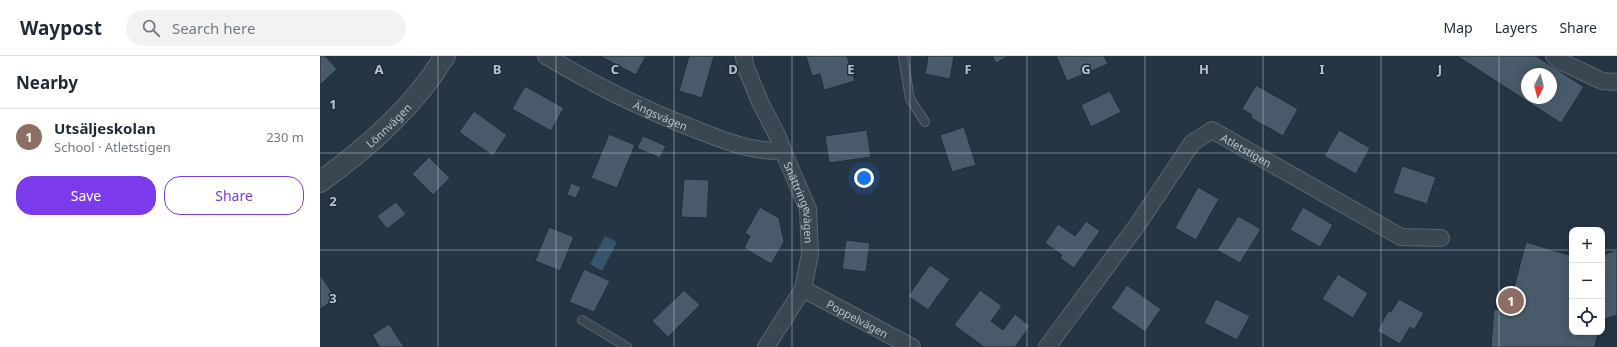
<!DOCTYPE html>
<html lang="en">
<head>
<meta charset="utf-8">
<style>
  :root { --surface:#fff; --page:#f2f2f3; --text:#1f2937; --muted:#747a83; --line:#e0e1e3; --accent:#7c3aed }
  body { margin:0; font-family:"Noto Sans",sans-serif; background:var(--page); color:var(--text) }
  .controls { position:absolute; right:12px; bottom:12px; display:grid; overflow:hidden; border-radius:8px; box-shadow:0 2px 10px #0003 }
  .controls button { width:36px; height:36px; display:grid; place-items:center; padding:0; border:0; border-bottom:1px solid var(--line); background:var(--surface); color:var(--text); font:20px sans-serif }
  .compass { position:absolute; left:1201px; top:12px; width:36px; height:36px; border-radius:50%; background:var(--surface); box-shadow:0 2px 10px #0003; rotate:186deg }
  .you { position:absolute; left:544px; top:122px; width:14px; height:14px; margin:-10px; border:3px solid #fff; border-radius:50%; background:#1a73e8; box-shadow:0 0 0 6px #1a73e833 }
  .badge { display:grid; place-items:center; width:26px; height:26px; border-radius:50%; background:var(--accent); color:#fff; font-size:13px; font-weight:700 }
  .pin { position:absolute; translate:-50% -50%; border:2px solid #fff; box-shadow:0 1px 4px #0006 }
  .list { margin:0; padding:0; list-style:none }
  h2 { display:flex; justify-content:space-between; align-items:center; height:52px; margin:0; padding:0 16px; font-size:17px }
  h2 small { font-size:13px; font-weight:400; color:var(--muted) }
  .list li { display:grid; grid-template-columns:26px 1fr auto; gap:12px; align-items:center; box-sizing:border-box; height:56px; padding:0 16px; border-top:1px solid var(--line) }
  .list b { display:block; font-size:15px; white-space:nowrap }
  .list p { margin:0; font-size:13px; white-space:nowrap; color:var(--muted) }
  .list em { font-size:13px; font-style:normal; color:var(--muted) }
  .actions { display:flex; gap:8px; padding:12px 16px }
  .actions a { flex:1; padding:9px 0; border:1px solid var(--accent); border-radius:16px; text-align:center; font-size:14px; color:var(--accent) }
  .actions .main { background:var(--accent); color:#fff }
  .icon { flex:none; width:22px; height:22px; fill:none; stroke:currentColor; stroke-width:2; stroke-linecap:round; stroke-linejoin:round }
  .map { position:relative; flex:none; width:1297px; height:291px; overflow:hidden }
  header { display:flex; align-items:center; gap:24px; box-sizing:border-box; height:56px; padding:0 20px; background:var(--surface); border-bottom:1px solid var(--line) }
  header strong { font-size:19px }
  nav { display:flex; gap:22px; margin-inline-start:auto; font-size:14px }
  .search { width:280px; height:36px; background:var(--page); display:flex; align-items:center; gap:10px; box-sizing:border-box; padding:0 14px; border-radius:22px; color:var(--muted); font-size:15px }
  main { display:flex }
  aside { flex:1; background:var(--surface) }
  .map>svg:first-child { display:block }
</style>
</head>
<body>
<header>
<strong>Waypost</strong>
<div class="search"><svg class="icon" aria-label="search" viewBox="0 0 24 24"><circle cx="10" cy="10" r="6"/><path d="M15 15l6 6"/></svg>Search here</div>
<nav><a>Map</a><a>Layers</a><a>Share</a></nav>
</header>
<main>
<aside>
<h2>Nearby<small></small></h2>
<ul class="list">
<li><span class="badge" style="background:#8d6e63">1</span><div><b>Utsäljeskolan</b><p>School · Atletstigen</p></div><em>230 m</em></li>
</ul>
<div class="actions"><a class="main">Save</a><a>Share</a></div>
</aside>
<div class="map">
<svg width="1297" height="291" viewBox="0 0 1297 291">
  <rect width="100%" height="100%" fill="#253544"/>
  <path fill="#38536c" d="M285,180L297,186L282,215L270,208Z"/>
  <g fill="#495b6a" stroke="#202e3b" fill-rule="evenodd">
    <path d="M0,0H5L17,13L0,29Z"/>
    <path d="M280,0H326L316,19Z"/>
    <path d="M369,0H394L382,42L359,35Z"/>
    <path d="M486,0H527L535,25L504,34L500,18L492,20Z"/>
    <path d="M608,0H634L630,23L605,18Z"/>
    <path d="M672,0H689L676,7Z"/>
    <path d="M736,0H784L788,8L747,25Z"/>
    <path d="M1137,0H1216L1264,31L1241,67ZM1207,18H1231V42H1207Z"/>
    <path d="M936,29L978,53L963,80L931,62L932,59L922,53Z"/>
    <path d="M205,30L244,52L231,75L192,53Z"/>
    <path d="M790,35L801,56L771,71L761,49Z"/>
    <path d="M154,55L187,79L173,100L139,76Z"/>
    <path d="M644,71L656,109L632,116L620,79Z"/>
    <path d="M547,74L551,101L509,107L505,80Z"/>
    <path d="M1019,74L1050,92L1036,118L1004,100Z"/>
    <path d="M289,78L315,89L297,132L271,122Z"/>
    <path d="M323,80L346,90L340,102L317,92Z"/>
    <path d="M109,101L130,122L113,139L92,118Z"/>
    <path d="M1082,110L1116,121L1107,148L1073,137Z"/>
    <path d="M364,123L389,124L387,162L361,161Z"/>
    <path d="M251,127L261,131L256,142L247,139Z"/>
    <path d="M878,131L899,143L876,184L855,172Z"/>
    <path d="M76,146L86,158L67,173L57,160Z"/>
    <path d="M440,151L459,162L464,186L451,208L424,192L430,180L425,177Z"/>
    <path d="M983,151L1013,169L1000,191L970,174Z"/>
    <path d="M918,160L941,173L920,207L897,194Z"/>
    <path d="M766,165L780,175L754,212L740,202L742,199L725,187L738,168L755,180Z"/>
    <path d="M229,171L254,181L240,215L215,205Z"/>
    <path d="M526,184L550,187L546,216L522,213Z"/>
    <path d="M1206,186L1252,200V276H1278L1275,291H1171L1174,253L1188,254Z"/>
    <path d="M1297,194V259L1282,264V199Z"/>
    <path d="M610,209L630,223L608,254L588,240Z"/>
    <path d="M264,213L290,225L274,256L249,246Z"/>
    <path d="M0,218L16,243L0,253Z"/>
    <path d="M1018,218L1048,237L1033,262L1002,243Z"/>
    <path d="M807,229L841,253L825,276L791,252Z"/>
    <path d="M364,234L380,249L348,281L332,265Z"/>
    <path d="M660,234L682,250L671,265L683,274L695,258L710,270L695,291H664L634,269Z"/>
    <path d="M896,243L930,260L917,284L884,267Z"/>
    <path d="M1079,243L1104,257L1094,274L1090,271L1080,288L1057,275L1069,254L1071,256Z"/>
    <path d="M69,268L84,291H60L52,279Z"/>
  </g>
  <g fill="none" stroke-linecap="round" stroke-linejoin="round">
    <defs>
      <g id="service">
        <path d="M583,0L590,43L605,66"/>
        <path d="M262,264L307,291"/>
      </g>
      <g id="minor">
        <path id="s1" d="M226,0C274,29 325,54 377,74C405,85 432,96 463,95"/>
        <path id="s2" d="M424,0L425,9L440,46L457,79L463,95L488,153L490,198L483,233L446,291"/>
        <path d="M1234,0L1240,5L1282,25L1297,26"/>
        <path id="s3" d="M483,233L592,291"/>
        <path id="s4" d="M727,291L818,168L872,87L892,74L1081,181L1121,182"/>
      </g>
      <g id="tertiary">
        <path id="s5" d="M0,126C48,91 94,51 125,0"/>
      </g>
    </defs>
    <use href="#service" stroke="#586571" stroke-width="10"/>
    <use href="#minor" stroke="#586571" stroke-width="18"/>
    <use href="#tertiary" stroke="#586571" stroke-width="22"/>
    <use href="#service" stroke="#3a4753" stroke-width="8"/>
    <use href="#minor" stroke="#3a4753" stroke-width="16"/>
    <use href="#tertiary" stroke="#3a4753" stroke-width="20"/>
  </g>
  <path fill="none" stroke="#b7c2cd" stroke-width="1" stroke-opacity="0.55" d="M118,0V291M236,0V291M354,0V291M472,0V291M590,0V291M707,0V291M825,0V291M943,0V291M1061,0V291M1179,0V291M0,97H1297M0,194H1252M1282,194H1297"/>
  <g text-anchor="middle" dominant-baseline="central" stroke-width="3" stroke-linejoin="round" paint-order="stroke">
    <g font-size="11" fill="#b7c2cd" stroke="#1e2c39">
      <text stroke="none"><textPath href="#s1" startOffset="129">Ängsvägen</textPath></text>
      <text stroke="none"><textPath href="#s5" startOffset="89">Lönnvägen</textPath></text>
      <text stroke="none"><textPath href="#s4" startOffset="314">Atletstigen</textPath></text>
      <text stroke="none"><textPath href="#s2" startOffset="158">Snättringevägen</textPath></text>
      <text stroke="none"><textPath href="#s3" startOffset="62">Poppelvägen</textPath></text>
    </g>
  </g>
  <g font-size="13" text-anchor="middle" font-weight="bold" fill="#b7c2cd" stroke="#1e2c39" stroke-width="3" stroke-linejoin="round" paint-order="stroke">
    <text x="59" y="18">A</text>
    <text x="177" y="18">B</text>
    <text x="295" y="18">C</text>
    <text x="413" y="18">D</text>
    <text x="531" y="18">E</text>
    <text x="648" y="18">F</text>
    <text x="766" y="18">G</text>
    <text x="884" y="18">H</text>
    <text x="1002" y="18">I</text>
    <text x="1120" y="18">J</text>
    <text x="13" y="53">1</text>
    <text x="13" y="150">2</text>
    <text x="13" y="247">3</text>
  </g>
</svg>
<div class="controls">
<button>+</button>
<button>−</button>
<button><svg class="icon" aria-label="locate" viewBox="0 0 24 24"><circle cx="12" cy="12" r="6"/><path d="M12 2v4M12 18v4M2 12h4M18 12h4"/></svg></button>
</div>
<svg class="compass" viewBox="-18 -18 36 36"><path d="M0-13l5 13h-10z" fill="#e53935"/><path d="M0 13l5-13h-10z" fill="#747a83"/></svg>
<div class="you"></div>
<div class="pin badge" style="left:1191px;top:245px;background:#8d6e63">1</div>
</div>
</main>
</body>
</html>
